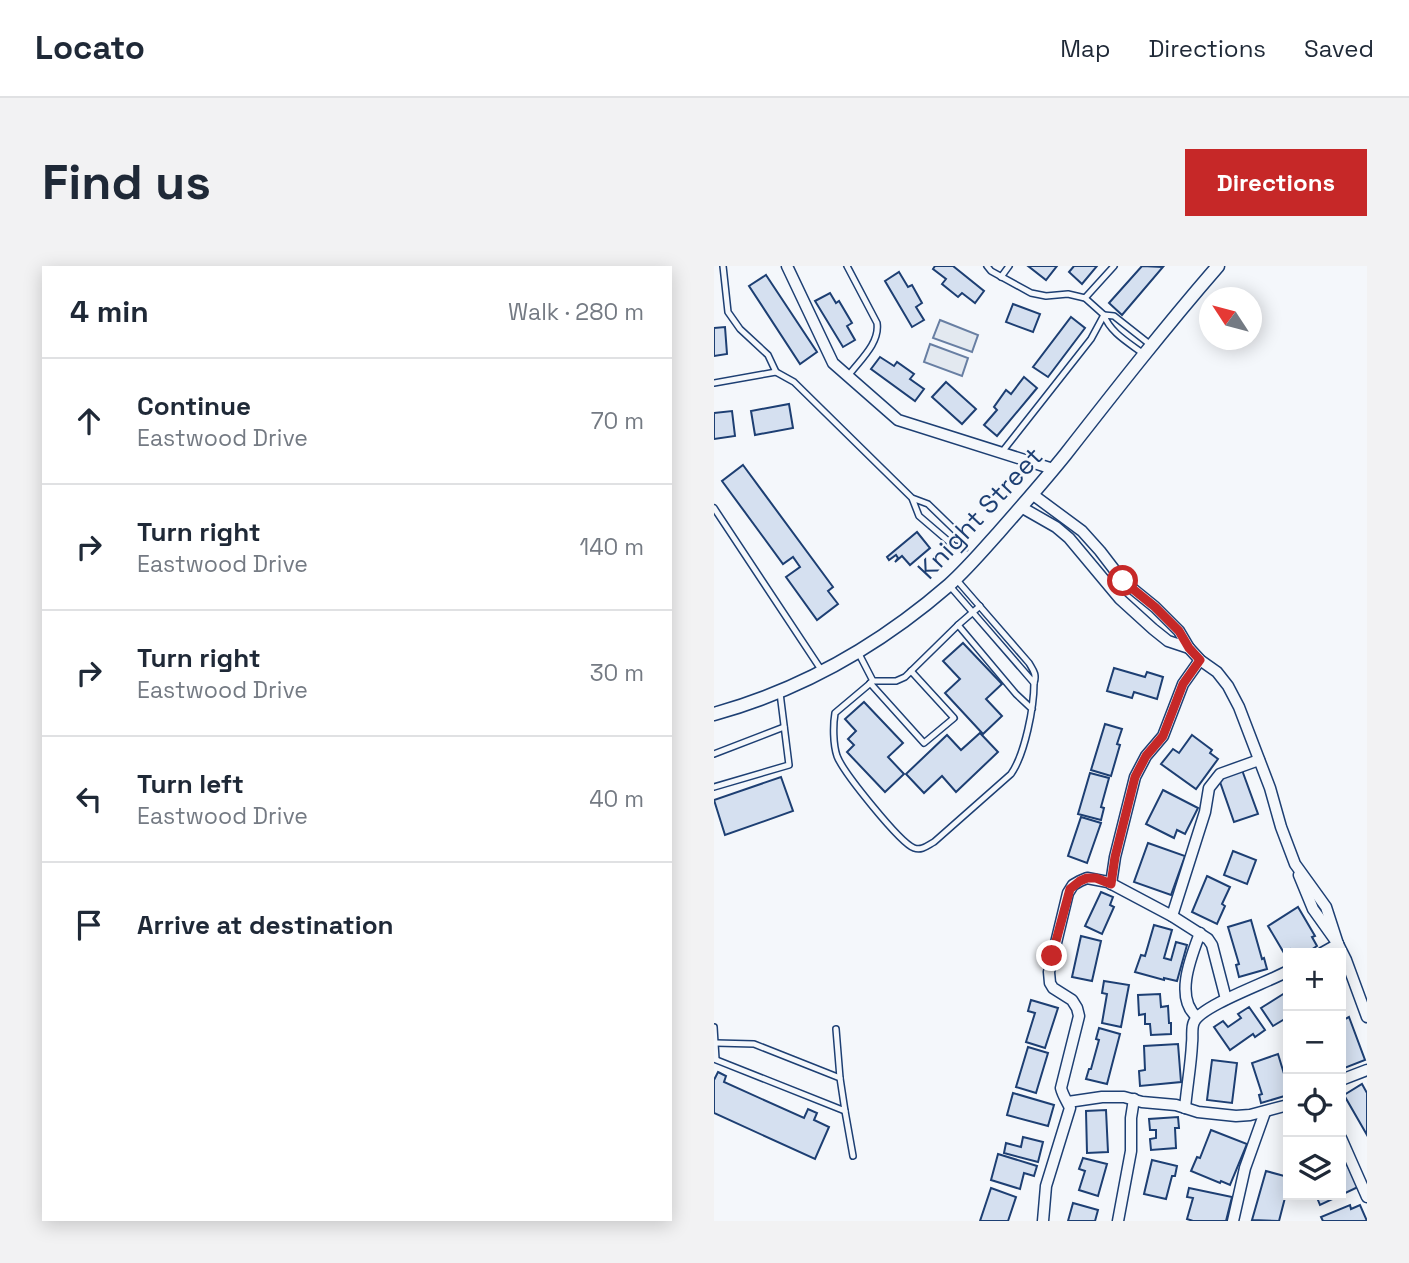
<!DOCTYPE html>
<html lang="en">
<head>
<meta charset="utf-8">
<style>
  :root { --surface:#fff; --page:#f2f2f3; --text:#1f2937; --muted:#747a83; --line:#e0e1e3; --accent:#c62828 }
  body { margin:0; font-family:"Space Grotesk",sans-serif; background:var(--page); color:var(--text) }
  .controls { position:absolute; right:21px; bottom:21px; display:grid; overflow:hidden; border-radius:0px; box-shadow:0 4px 18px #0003 }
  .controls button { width:63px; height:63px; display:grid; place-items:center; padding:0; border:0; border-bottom:2px solid var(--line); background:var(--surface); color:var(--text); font:35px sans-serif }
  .compass { position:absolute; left:485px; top:21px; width:63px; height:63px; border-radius:50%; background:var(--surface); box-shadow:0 4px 18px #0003; rotate:306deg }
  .stop { position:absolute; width:21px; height:21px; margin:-16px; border:5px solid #c62828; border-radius:50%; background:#fff }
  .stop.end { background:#c62828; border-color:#fff; box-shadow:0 2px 7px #0008 }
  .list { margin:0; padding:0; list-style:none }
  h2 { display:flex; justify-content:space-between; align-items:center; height:91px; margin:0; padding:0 28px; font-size:30px }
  h2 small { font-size:23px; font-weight:400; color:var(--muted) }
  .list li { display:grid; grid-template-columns:46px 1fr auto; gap:21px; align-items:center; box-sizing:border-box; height:126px; padding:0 28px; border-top:2px solid var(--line) }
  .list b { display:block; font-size:26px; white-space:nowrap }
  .list p { margin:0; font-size:23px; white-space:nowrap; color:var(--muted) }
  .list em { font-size:23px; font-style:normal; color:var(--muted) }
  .icon { flex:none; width:38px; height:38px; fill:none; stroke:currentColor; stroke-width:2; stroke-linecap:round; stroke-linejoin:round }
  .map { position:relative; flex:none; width:653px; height:955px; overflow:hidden; border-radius:0px }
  header { display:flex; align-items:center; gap:42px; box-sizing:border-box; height:98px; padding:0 35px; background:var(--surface); border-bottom:2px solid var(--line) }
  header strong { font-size:33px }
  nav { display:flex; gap:38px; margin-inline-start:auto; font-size:24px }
  .intro { display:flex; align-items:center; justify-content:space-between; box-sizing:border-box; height:168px; padding:0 42px }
  h1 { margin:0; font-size:49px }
  .button { padding:18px 32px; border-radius:0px; background:var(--accent); color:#fff; font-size:24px; font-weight:700 }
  main { display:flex; gap:42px; padding:0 42px }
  aside { flex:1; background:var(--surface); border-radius:0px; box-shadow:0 4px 18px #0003 }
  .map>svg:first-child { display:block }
</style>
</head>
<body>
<header>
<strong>Locato</strong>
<nav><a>Map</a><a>Directions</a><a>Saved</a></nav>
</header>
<div class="intro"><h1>Find us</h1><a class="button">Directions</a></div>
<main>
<aside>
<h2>4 min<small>Walk · 280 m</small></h2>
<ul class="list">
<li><svg class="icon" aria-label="ahead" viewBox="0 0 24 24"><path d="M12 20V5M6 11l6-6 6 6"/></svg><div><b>Continue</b><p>Eastwood Drive</p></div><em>70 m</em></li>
<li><svg class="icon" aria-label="right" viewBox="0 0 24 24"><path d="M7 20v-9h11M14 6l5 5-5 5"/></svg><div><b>Turn right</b><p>Eastwood Drive</p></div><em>140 m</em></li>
<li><svg class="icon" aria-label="right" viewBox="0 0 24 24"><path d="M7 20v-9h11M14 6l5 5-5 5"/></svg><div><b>Turn right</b><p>Eastwood Drive</p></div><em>30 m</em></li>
<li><svg class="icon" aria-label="left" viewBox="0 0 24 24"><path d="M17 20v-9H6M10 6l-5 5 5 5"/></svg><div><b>Turn left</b><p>Eastwood Drive</p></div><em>40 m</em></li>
<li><svg class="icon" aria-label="arrive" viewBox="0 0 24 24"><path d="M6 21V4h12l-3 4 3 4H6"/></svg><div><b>Arrive at destination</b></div></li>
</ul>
</aside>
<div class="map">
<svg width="653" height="955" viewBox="0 0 653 955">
  <rect width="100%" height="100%" fill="#f4f7fb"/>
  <g fill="#e3e9f0" stroke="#687fa3" stroke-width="2">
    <path d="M226,54L264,69L258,86L219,72Z"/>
    <path d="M216,78L254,92L248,110L210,96Z"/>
  </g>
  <g fill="#d5e0f0" stroke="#1d3f73" stroke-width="2">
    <path d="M221,0H239L270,25L261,37L248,27L244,31L228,18L232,13L219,3Z"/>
    <path d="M314,0H343L332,14Z"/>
    <path d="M360,0H383L368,18L355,6Z"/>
    <path d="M428,0L449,1L408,49L395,37Z"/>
    <path d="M185,6L194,21L198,19L208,37L202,41L210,54L198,61L171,15Z"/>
    <path d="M52,9L103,86L86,98L35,20Z"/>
    <path d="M116,27L122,37L125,35L138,57L133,60L141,74L129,81L101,35Z"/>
    <path d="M299,38L326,48L319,66L292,56Z"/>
    <path d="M357,51L371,62L334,111L319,101Z"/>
    <path d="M11,61L13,88L0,90V62Z"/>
    <path d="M166,91L180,100L183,96L200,108L196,113L210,123L201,135L157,103Z"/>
    <path d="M310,111L323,122L283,170L270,159L283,144L280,141L292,124L297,128Z"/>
    <path d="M232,116L262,143L248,158L218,131Z"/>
    <path d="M75,138L79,162L41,169L37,145Z"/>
    <path d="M18,145L21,170L0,173V147Z"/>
    <path d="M29,199L119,321L114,325L124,338L103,354L72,311L86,301L79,291L69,298L8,215Z"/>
    <path d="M203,266L216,282L196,299L188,290L181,296L184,292L182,289L175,294L173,291Z"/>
    <path d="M249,377L288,418L272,433L288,450L269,468L231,427L246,413L229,395Z"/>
    <path d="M400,402L431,411L433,406L449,411L443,433L420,426L418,432L393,425Z"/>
    <path d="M150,436L189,477L174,491L190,508L171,526L133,486L140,479L134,473L142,465L131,453Z"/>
    <path d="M391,458L408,463L403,478L406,479L397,510L377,504Z"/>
    <path d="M266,467L284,486L242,526L228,510L210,527L192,508L233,469L247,484Z"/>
    <path d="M478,469L498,484L496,487L504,493L482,523L447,498L459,483L465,487Z"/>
    <path d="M528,504L544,548L520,556L505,513Z"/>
    <path d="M376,507L395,512L387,541L390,542L387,554L364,548Z"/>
    <path d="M67,511L79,545L11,569L0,534Z"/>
    <path d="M449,524L484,542L471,568L463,564L460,572L432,558Z"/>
    <path d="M367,551L387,557L373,597L354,590Z"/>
    <path d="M434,577L471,590L457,629L420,616Z"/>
    <path d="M519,585L542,594L533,618L510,609Z"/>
    <path d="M493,610L516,621L508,638L511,640L503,658L478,646Z"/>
    <path d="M387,626L399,631L396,639L400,641L388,668L371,660Z"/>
    <path d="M584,641L601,670L598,671L603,680L592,687H579L576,683L570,687L554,660Z"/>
    <path d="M537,654L548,693L550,692L553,703L525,711L522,699L525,698L514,661Z"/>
    <path d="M440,659L458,664L450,692L457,694L462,676L473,679L463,715L450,712V714L421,706L427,689L431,690Z"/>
    <path d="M367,670L387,675L378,715L358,711Z"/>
    <path d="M390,715L415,719L407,761L388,757L393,728L388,727Z"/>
    <path d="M574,725V751L559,760L547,742Z"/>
    <path d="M446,728L447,741L454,740L455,757H457V768L437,769L436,758H431V748L425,749L424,729Z"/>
    <path d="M317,734L344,742L331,782L312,776L321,747L314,745Z"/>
    <path d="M535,741L551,764L541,771L539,768L516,784L500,761L509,755L514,761L527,752L524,748Z"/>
    <path d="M635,751L651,794L628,803L627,799V755Z"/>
    <path d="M385,762L406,768L393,818L372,813L375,803H377L385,774L382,773Z"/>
    <path d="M464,778L467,816L426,820L425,805L431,804L430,780Z"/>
    <path d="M314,781L334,787L322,827L302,821Z"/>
    <path d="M564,788L574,821V829L547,837L545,829L548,828L538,797Z"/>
    <path d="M498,794L523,797L518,837L493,834Z"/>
    <path d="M4,806L12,810L10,816L90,852L94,843L103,847L100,854L115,861L101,893L0,847V814Z"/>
    <path d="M648,818L653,827V869L630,829Z"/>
    <path d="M299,827L340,839L334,860L293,849Z"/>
    <path d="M392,844L394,886L373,887L372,845Z"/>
    <path d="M464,851L465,862H461L462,882L437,884L436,873L442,872V864H436L435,853Z"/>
    <path d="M497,864L533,878L516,919L507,915L506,917L477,905L483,891L486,892Z"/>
    <path d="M309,871L329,876L324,896L290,887L292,877L307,881Z"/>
    <path d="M627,886L644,921L606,939L602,929H627Z"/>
    <path d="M284,888L323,900L320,910L310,907L306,923L277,914Z"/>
    <path d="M369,892L393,898L384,930L365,924L371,905L365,903Z"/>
    <path d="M438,894L463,900L461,910H458L452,933L430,928Z"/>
    <path d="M552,905L574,911V920L565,955L538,954Z"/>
    <path d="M277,922L302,931L294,955H266Z"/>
    <path d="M475,922L518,931L512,955H479L473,953L479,932L473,931Z"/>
    <path d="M359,937L384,944L381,955H354Z"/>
    <path d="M636,939L637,943L646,939L653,955H609L607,951Z"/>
  </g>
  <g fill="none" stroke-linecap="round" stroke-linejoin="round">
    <defs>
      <g id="service">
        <path d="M9,0L14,46L26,63L54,89L62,106"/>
        <path d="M133,0L163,57C166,77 146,94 134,110"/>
        <path d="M273,0L277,5L317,27L332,30L354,28L371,32L390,49L377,73L288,186"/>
        <path d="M287,11L295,0"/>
        <path d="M371,32L400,0"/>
        <path d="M431,89C417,78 396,67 390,49L400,50L438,80"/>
        <path d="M0,117L62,106L80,116L198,232L205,250L240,280L251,282L249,272L214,238L198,232"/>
        <path d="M0,242L108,405"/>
        <path d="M235,319L320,417C323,408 319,404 315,397L242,313"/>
        <path d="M244,359L266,340"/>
        <path d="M144,386L159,415"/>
        <path d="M156,417L210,477L240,452L197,405"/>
        <path d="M318,443L302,428L244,359L191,411L182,415H159L121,447C119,459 119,478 123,490C129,506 186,577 200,582C208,585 214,579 220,576L297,508C311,488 320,441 320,417"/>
        <path d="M0,488L70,461"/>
        <path d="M0,521L75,499L66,427"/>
        <path d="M0,761L2,793"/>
        <path d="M122,763L126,812"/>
        <path d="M0,793L131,845L126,812L40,778L2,777"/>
        <path d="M131,845L139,890"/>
      </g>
      <g id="minor">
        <path d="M73,0L119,97L184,154L339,203"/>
        <path d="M318,228L368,265L386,285L409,315L441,341L465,365L475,382L486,394L503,406L514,420L525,441L556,522L567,561L581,598L612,641L624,678"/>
        <path d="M307,241L342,261L355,272L406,333L439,363L454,375L475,382"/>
        <path d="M585,609L599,643L624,678L632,694L653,751"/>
        <path d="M397,618L401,591L421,511L432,490L449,470L469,418L486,394"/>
        <path d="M458,650L491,546L495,522L506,508L545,494"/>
        <path d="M608,687L624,678"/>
        <path d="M483,751C460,732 477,691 486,667"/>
        <path d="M627,814L653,804"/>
        <path d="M354,836L388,831H410L428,836L462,839L484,846L522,850L536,849L574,839"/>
        <path d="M471,842C473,820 477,799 478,777C479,771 477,762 480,756C488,739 555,716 574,705"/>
        <path d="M627,872L653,931"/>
        <path d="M329,955L332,920L356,842C353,835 349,830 347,822L365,750L363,742L358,734L339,722L336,717L335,706L354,627L359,619L366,615L373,612L394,616L458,650L494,673L498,679L512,733"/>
        <path d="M404,955L417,885V852L420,833"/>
        <path d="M519,955L531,902L551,846"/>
      </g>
      <path id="tertiary" d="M0,448C87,424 167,378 235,319C253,303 269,284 286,265C308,240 330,215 351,189C401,125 451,61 504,0"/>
    </defs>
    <use href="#service" stroke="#1d3f73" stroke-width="8"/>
    <use href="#minor" stroke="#1d3f73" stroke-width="13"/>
    <use href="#tertiary" stroke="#1d3f73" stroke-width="15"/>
    <use href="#service" stroke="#f4f7fb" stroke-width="5"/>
    <use href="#minor" stroke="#f4f7fb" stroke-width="10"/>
    <use href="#tertiary" stroke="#f4f7fb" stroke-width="12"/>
  </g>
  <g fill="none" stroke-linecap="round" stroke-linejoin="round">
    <path stroke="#c62828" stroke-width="9" d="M338,690L356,623L366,615L373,612H382L397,618L401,591L421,511L432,490L449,470L469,418L486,394L475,382L465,365L441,341L409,315"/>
  </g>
  <g text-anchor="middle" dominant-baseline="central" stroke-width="5" stroke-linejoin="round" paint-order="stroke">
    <g font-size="26" fill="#1d3f73" stroke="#f4f7fb">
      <text transform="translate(266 247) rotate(-47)">Knight Street</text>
    </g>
  </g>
</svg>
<div class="controls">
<button>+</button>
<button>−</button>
<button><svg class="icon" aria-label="locate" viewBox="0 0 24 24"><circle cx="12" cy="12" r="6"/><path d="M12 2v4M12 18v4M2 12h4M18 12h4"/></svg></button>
<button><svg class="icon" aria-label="layers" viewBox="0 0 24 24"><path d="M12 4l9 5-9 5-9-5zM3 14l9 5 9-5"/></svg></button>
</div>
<svg class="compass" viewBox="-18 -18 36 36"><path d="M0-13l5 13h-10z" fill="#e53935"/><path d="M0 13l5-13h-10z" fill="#747a83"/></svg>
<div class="stop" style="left:409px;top:315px"></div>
<div class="stop end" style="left:338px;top:690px"></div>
</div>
</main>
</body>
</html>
